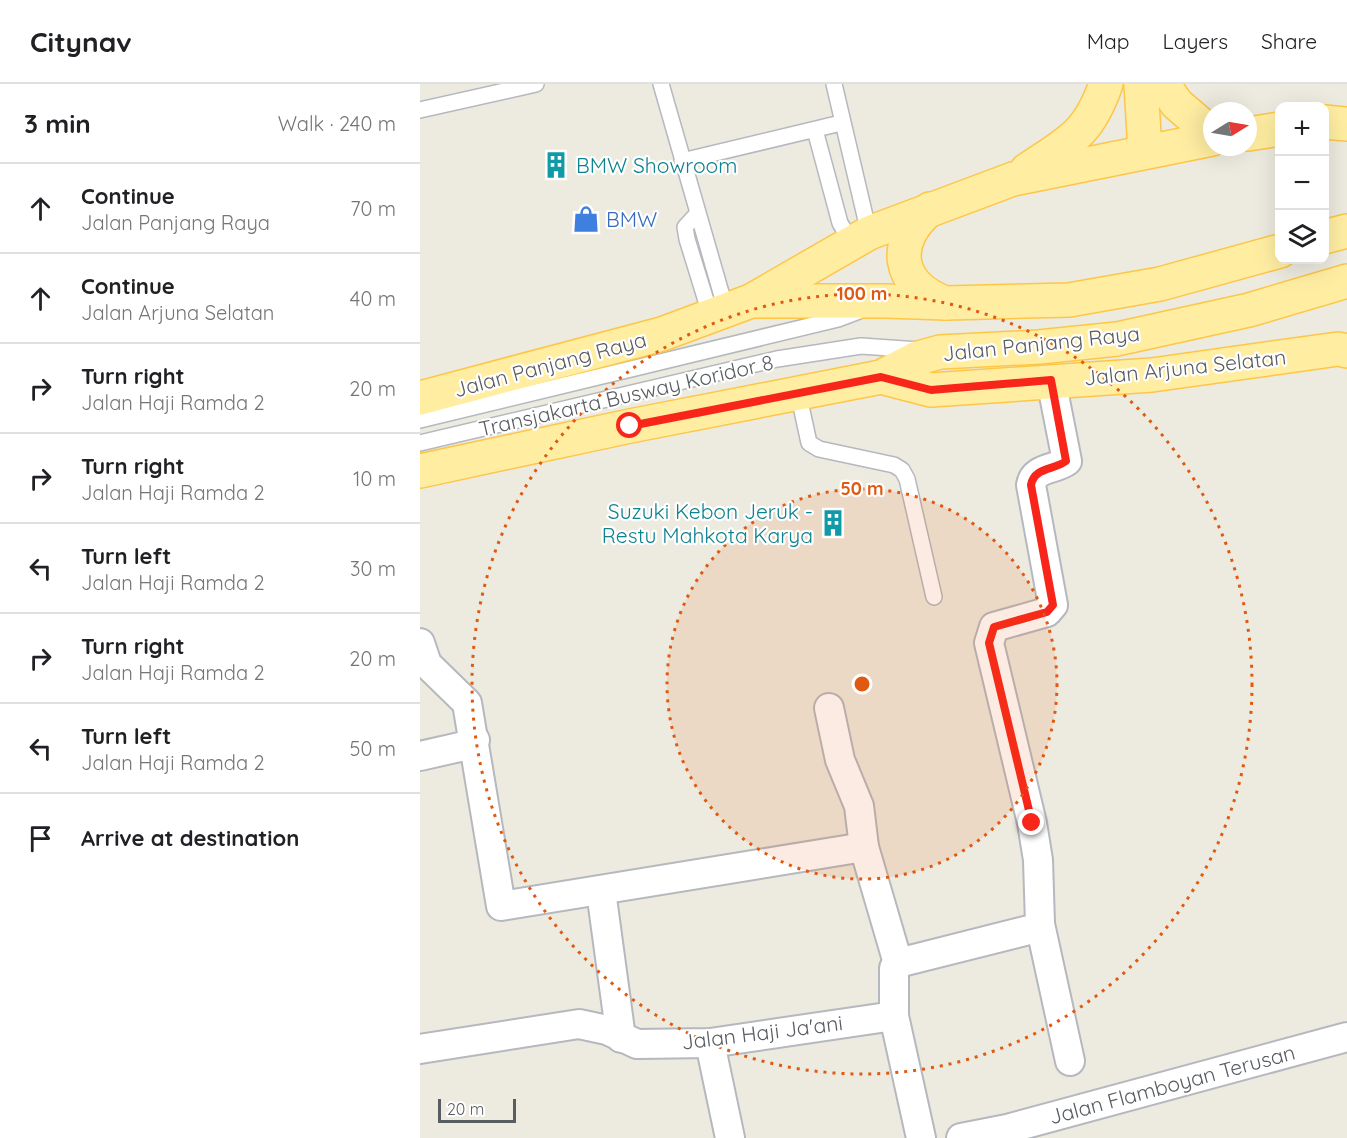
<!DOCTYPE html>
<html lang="en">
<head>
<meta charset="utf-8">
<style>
  :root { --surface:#fff; --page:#f2f2f2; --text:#202124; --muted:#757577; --line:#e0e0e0 }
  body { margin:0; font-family:Quicksand,sans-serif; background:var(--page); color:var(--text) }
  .controls { position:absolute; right:18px; top:18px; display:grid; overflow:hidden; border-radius:12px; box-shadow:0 6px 24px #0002 }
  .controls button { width:54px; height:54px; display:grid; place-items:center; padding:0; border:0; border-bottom:2px solid var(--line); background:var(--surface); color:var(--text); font:30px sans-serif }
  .compass { position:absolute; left:783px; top:18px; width:54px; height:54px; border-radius:50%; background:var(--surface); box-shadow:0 6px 24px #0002; rotate:79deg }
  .scale { position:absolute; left:18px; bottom:15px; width:78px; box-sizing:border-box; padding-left:6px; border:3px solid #585d62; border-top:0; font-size:16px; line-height:21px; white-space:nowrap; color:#585d62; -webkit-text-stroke:4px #fff; paint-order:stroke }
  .stop { position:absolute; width:18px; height:18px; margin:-14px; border:4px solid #f8261a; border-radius:50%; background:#fff }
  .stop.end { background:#f8261a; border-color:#fff; box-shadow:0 2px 6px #0008 }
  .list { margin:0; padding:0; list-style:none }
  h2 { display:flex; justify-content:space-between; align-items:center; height:78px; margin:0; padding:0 24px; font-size:26px }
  h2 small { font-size:20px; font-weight:400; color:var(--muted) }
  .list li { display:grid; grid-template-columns:39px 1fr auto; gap:18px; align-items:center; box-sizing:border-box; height:90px; padding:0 24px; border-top:2px solid var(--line) }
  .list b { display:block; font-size:22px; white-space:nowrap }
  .list p { margin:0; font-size:20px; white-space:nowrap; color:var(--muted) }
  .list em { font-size:20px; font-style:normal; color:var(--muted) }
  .icon { flex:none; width:33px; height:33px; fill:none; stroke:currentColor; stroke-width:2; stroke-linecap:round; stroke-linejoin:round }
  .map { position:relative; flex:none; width:927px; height:1054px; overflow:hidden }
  header { display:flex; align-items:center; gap:36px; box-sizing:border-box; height:84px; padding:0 30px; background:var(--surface); border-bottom:2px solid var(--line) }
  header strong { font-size:28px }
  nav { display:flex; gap:33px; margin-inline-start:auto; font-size:21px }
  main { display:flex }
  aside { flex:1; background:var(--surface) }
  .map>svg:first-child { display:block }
</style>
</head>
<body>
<header>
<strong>Citynav</strong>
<nav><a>Map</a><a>Layers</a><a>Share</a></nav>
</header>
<main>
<aside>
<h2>3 min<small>Walk · 240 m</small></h2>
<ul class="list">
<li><svg class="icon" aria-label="ahead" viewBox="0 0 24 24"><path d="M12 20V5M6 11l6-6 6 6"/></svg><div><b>Continue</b><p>Jalan Panjang Raya</p></div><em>70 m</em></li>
<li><svg class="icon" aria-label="ahead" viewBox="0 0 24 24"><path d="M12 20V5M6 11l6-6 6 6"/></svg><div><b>Continue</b><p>Jalan Arjuna Selatan</p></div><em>40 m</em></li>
<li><svg class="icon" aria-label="right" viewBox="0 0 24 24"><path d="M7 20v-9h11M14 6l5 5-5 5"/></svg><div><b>Turn right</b><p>Jalan Haji Ramda 2</p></div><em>20 m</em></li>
<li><svg class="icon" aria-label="right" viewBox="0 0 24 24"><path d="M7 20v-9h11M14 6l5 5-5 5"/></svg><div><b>Turn right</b><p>Jalan Haji Ramda 2</p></div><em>10 m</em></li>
<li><svg class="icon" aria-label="left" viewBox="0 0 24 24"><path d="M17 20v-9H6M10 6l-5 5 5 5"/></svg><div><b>Turn left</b><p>Jalan Haji Ramda 2</p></div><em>30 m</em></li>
<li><svg class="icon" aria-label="right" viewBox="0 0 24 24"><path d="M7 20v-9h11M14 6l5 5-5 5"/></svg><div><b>Turn right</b><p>Jalan Haji Ramda 2</p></div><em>20 m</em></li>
<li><svg class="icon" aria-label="left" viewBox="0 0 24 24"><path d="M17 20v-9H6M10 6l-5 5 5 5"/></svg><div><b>Turn left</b><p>Jalan Haji Ramda 2</p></div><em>50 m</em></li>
<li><svg class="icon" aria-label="arrive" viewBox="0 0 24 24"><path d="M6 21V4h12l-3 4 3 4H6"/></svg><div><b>Arrive at destination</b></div></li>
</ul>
</aside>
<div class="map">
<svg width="927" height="1054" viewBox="0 0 927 1054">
  <rect width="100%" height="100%" fill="#edeadf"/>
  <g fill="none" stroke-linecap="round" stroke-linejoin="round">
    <defs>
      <g id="lane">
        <path d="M241,0L306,226"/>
        <path d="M414,0L449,149"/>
        <path d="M0,26L116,0"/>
        <path d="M395,46L420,139L432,159"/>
        <path d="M262,77L421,39"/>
        <path d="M277,130L265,143L267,155L291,233"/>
        <path d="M378,308L389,359L399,365L474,381L482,386L487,395L514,513"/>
        <path d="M0,336L418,235L439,227"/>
        <path d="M0,359L357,275L441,262L499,266"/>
      </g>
      <g id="street">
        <path d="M631,296L647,377C635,386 614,383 611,401L633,521L627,528L574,543L569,559L612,739L618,776L620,840L650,977"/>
        <path d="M0,559L7,580L47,619L81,822L444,763"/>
        <path d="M409,624L420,676L439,722L444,763L478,879"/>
        <path d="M0,672L53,660L55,656"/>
        <path d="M181,807L201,954"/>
        <path d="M290,959L310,1054"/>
        <path d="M0,965L159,940L187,946L217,960L290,959L474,932"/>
        <path d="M501,1054L474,932V884L478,879L617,844L620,840"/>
        <path d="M541,1054L587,1045L927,953"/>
      </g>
      <g id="primary">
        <path d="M721,0L725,68"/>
        <path d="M743,0L757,20L792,50"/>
        <path d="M904,38L927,40"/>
        <path d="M828,50L860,45"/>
        <path d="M607,86C650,57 668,51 686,0"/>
        <path d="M510,125C471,158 476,200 525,219"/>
        <path d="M904,153L927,147"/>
        <path d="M331,217L449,149L593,95L792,55"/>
        <path d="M461,293L511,306L732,291L918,265L927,267"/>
        <path d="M0,314L242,250L331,217H466L526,219L649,216L740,200L860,167"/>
        <path d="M0,387L210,342L461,293L495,275L520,268L619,263L697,255L829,226L927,197"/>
      </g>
    </defs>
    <use href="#lane" stroke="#b5b8be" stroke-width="18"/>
    <use href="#street" stroke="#b5b8be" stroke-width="32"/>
    <use href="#primary" stroke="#fec647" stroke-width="36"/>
    <use href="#lane" stroke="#fff" stroke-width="15"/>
    <use href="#street" stroke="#fff" stroke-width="28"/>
    <use href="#primary" stroke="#ffeea2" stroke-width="33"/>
  </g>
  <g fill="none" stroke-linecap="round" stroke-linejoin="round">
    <path stroke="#f8261a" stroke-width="8" d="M210,342L461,293L511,306L631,296L646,377C635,386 614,383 611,401L633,521L627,528L574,543L569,559L612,739"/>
  </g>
  <circle cx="442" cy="600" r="195" fill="#e15910" fill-opacity=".12"/>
  <g fill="none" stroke="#e15910" stroke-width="3" stroke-dasharray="3 6">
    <circle cx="442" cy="600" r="195"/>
    <circle cx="442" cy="600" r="390"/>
  </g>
  <defs>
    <symbol id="building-bare" viewBox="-9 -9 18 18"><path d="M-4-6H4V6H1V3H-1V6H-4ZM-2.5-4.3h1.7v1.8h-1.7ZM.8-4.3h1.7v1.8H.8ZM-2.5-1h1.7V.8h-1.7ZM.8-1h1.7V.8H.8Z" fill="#0f9aa8" stroke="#fff" stroke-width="2.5" paint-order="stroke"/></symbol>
    <symbol id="shop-bare" viewBox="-9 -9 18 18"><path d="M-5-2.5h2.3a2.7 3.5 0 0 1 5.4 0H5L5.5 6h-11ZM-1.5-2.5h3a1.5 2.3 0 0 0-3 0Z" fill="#3f7fe0" stroke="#fff" stroke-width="2.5" paint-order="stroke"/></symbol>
  </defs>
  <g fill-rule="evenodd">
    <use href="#building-bare" x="117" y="62" width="38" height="38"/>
    <use href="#shop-bare" x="147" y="116" width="38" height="38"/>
    <use href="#building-bare" x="394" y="420" width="38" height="38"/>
  </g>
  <g text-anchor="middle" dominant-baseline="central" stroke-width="4.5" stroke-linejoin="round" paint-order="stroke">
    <g font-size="21" fill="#0d838f" stroke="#fff" text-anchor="start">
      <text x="156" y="81">BMW Showroom</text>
      <text x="393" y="427" text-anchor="end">Suzuki Kebon Jeruk -<tspan x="393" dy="24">Restu Mahkota Karya</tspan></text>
    </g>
    <g font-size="21" fill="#366cbe" stroke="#fff" text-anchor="start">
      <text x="186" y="135">BMW</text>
    </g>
    <g font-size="21" fill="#585d62" stroke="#fff">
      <text transform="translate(621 259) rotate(-6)">Jalan Panjang Raya</text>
      <text transform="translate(130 280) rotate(-15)">Jalan Panjang Raya</text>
      <text transform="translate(765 283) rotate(-6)">Jalan Arjuna Selatan</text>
      <text transform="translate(206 311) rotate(-13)">Transjakarta Busway Koridor 8</text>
      <text transform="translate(342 948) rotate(-7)">Jalan Haji Ja'ani</text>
      <text transform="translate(752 1000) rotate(-15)">Jalan Flamboyan Terusan</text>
    </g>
  </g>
  <circle cx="442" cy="600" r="9" fill="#e15910" stroke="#fff" stroke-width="3"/>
  <g font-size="18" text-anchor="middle" font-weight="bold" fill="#e15910" stroke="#fff" stroke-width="4.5" stroke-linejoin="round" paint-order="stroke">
    <text x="442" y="216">100 m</text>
    <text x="442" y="411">50 m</text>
  </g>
</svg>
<div class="controls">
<button>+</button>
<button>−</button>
<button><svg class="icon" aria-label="layers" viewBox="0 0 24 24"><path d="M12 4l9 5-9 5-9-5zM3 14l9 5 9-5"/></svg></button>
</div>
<svg class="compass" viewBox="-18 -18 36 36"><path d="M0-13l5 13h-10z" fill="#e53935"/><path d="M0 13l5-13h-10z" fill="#757577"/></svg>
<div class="scale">20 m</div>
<div class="stop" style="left:210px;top:342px"></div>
<div class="stop end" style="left:612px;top:739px"></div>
</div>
</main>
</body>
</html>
